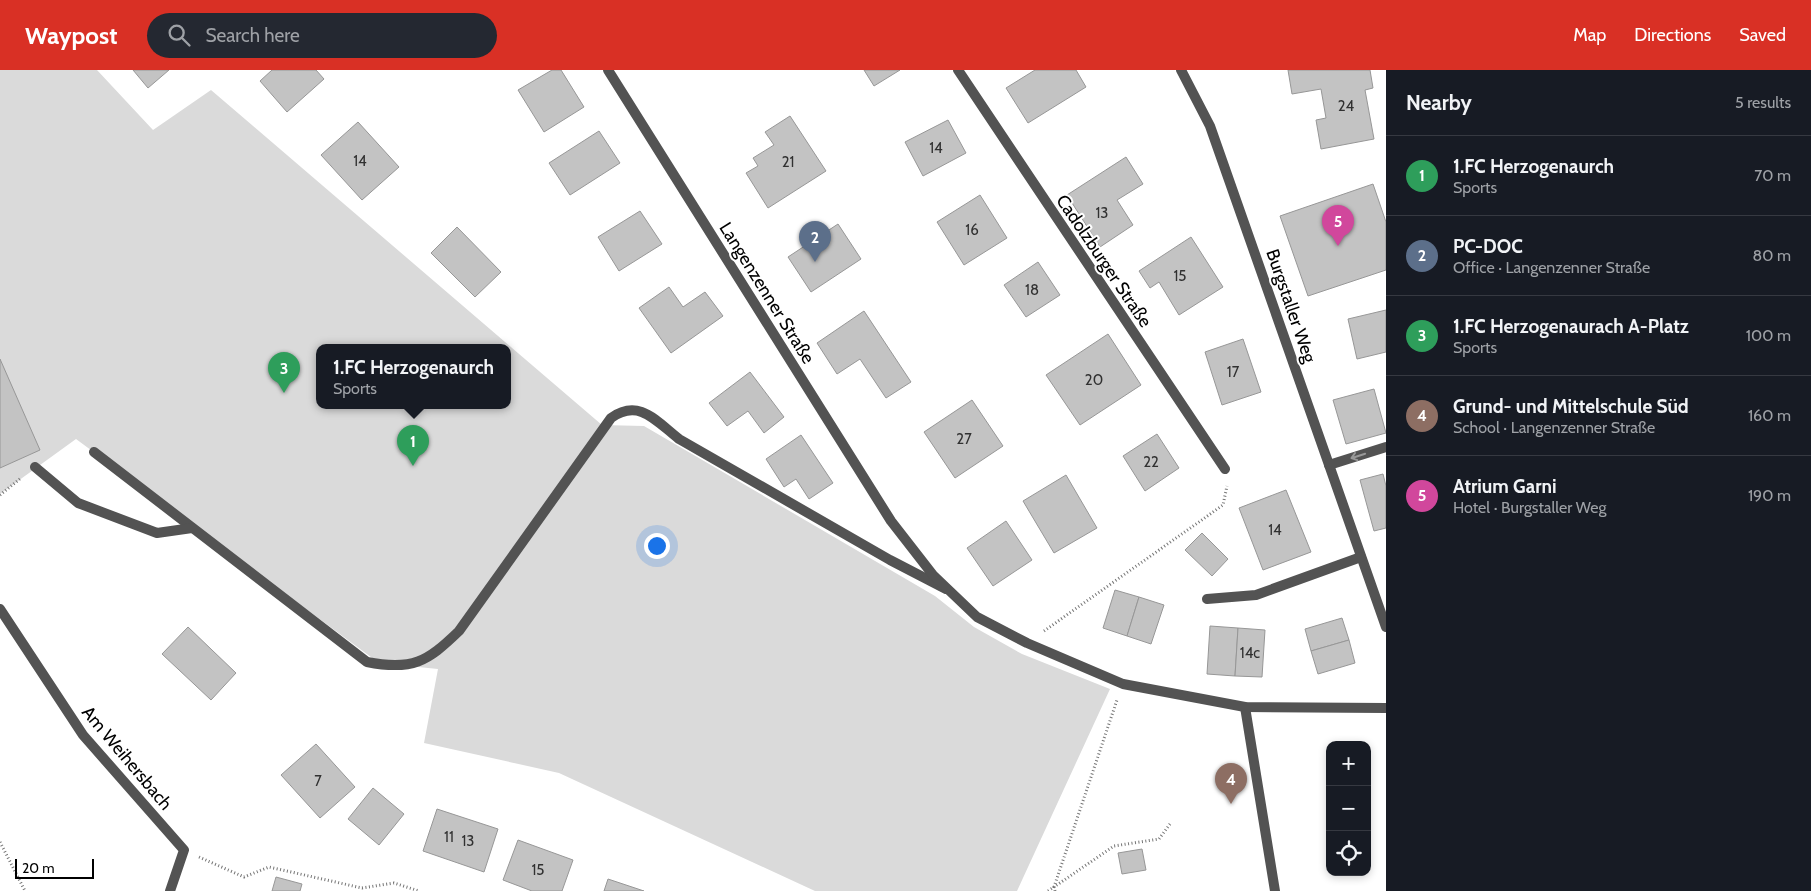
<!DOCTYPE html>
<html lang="en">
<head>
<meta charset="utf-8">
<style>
  :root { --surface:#171b24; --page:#242831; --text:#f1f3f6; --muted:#9ea1a6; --line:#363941; --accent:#d93025 }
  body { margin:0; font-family:Cabin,sans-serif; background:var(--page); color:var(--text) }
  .controls { position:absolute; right:15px; bottom:15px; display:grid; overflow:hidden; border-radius:10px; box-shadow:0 2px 8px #0003 }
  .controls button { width:45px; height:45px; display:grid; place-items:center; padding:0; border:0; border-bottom:1px solid var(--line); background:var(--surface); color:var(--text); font:25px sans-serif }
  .scale { position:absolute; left:15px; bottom:12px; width:79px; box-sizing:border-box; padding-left:5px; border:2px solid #000; border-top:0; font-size:14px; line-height:18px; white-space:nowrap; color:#000; -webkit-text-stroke:4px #fff; paint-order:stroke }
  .you { position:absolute; left:656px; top:475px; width:18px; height:18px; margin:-12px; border:4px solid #fff; border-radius:50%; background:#1a73e8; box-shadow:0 0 0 8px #1a73e833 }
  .badge { display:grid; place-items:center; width:32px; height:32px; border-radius:50%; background:var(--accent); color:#fff; font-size:16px; font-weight:700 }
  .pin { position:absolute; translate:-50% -41px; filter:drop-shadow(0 1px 2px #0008) }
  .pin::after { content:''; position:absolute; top:26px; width:18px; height:15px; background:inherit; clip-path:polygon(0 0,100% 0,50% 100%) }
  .popup { position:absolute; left:316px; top:274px; width:195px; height:65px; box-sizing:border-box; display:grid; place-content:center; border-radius:10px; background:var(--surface); filter:drop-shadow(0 1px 4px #0005); font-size:16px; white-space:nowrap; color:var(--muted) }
  .popup b { font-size:19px; color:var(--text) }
  .popup::after { content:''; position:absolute; left:50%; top:100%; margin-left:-10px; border:10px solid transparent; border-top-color:var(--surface) }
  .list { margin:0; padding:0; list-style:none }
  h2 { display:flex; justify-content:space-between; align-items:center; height:65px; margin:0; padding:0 20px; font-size:21px }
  h2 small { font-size:16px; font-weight:400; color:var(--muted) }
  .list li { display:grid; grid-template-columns:32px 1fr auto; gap:15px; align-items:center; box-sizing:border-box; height:80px; padding:0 20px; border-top:1px solid var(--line) }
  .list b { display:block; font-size:19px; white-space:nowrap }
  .list p { margin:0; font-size:16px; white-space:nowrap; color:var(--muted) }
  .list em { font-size:16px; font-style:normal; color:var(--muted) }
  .icon { flex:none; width:28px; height:28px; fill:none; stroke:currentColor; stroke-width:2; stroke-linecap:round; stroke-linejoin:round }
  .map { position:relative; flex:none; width:1386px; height:821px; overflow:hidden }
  header { display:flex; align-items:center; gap:30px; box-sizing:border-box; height:70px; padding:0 25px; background:var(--accent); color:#fff }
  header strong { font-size:24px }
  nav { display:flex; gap:28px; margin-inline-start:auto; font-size:18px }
  .search { width:350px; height:45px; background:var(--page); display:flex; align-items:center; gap:12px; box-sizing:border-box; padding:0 18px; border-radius:28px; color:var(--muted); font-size:19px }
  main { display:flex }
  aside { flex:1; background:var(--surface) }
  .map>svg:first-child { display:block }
</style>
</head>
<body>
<header>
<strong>Waypost</strong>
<div class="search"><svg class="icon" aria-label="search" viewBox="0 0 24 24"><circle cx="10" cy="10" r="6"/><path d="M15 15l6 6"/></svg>Search here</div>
<nav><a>Map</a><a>Directions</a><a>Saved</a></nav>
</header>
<main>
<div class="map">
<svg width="1386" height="821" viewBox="0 0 1386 821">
  <rect width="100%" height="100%" fill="#fff"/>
  <path fill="#dadada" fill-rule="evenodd" d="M0,0H97L153,60L211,20L602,355L644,356L935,526L974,557L1022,584L1110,619L1017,821H815L559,703L424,673L438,599L379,593L76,369L0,424ZM319,277H507V335H319Z"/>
  <g fill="#c3c3c3" stroke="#979797">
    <path d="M133,0H169L148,18Z"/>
    <path d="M272,0H316L324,9L287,42L260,11Z"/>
    <path d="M552,0H561L584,37L544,62L518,20Z"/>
    <path d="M864,0H900L874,16Z"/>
    <path d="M1035,0H1076L1086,17L1028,53L1006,18Z"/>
    <path d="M1288,0H1370L1373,18L1365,20L1374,69L1321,79L1316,50L1326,48L1321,19L1292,24Z"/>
    <path d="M790,46L826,101L768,138L746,103L758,96L753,88L774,75L765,62Z"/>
    <path d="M948,50L966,83L923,106L905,72Z"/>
    <path d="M358,52L399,97L362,130L321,85Z"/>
    <path d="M599,61L620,93L570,125L549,93Z"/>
    <path d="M1126,87L1143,114L1117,130L1133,155L1100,177L1067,125Z"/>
    <path d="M1373,114L1386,152V200L1308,226L1280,146Z"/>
    <path d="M980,125L1007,168L964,195L937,152Z"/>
    <path d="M640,141L662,174L619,201L598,167Z"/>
    <path d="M838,154L861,189L811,222L788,187Z"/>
    <path d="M457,157L501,202L475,227L431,183Z"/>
    <path d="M1191,167L1223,217L1179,245L1159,212L1150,218L1139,201Z"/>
    <path d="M1038,192L1060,225L1026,247L1004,215Z"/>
    <path d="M669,217L683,237L705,222L723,246L671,283L639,238Z"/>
    <path d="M1386,240V282L1357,289L1348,249Z"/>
    <path d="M864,241L911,312L886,328L860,289L837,304L817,273Z"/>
    <path d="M1108,264L1141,315L1080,355L1046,305Z"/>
    <path d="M1243,269L1261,322L1222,335L1205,282Z"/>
    <path d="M0,289L40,380L0,398Z"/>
    <path d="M750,302L784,347L764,363L748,341L727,356L709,333Z"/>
    <path d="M1374,319L1386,363L1346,374L1333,330Z"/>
    <path d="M972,330L1003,376L955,408L924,362Z"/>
    <path d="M1157,364L1179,398L1145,421L1123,386Z"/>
    <path d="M801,365L833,413L809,429L796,409L784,417L766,389Z"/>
    <path d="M1383,404L1386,416V458L1374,461L1360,410Z"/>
    <path d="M1066,405L1097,458L1054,483L1023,431Z"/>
    <path d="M1286,420L1311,482L1263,500L1239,438Z"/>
    <path d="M1006,451L1032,490L993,516L967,478Z"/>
    <path d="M1202,463L1228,489L1212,506L1185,480Z"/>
    <path d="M1115,520L1139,527L1127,566L1103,558Z"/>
    <path d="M1139,527L1164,535L1151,574L1127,566Z"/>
    <path d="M1342,548L1349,570L1311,581L1305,559Z"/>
    <path d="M1210,556L1238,558L1235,606L1207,604Z"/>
    <path d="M188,557L236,603L211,630L162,584Z"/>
    <path d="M1238,558L1265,560L1262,607L1235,606Z"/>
    <path d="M1349,570L1355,593L1318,604L1311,581Z"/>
    <path d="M316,674L355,717L320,748L281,705Z"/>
    <path d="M373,718L404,744L379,775L348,749Z"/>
    <path d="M437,739L498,759L484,802L423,781Z"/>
    <path d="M518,770L573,790L562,821H532L503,810Z"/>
    <path d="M1142,779L1146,800L1122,804L1118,783Z"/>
    <path d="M276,807L302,814L300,821H272Z"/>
    <path d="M608,809L644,821H604Z"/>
  </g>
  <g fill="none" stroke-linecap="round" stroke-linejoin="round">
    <g stroke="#757575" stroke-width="3" stroke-dasharray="1 2.5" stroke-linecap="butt">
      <path d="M0,425L21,408"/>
      <path d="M1044,561L1223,435L1227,416"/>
      <path d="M0,772L25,821"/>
      <path d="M199,787L244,807L269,797L362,818L394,813L419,821"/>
      <path d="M1048,821L1054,817L1117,630"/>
      <path d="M1055,821L1054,817L1114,776L1159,769L1170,754"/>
    </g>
    <g stroke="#535353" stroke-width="10">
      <path d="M94,382L367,592C412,601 427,592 459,561L611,348C639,328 656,351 679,369L890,490L946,519"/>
      <path d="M35,397L78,433L157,463L192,458"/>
      <path d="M1245,637L1275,821"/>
    </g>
    <g stroke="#535353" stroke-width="10">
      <path d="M608,0L891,451L933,505L977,547L1027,573L1123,614L1245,637L1386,638"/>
      <path d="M958,0L1225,399"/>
      <path d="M1181,0L1210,56L1386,557"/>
      <path d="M1329,395L1386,377"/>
      <path d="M1207,529L1256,525L1361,487"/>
      <path d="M0,539L83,665L184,780L170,821"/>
    </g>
  </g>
  <defs><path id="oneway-shaft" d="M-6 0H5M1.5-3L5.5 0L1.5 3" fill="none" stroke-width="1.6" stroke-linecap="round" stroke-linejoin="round" transform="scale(1.25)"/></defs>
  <use stroke="#989898" href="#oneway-shaft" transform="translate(1358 386) rotate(162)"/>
  <g text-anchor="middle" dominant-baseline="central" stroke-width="4" stroke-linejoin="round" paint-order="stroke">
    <g font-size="15" fill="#313131">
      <text x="1346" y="36">24</text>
      <text x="936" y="78">14</text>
      <text x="360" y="91">14</text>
      <text x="788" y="92">21</text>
      <text x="1102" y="143">13</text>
      <text x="972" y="160">16</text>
      <text x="1180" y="206">15</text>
      <text x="1032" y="220">18</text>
      <text x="1233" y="302">17</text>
      <text x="1094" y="310">20</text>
      <text x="964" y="369">27</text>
      <text x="1151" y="392">22</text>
      <text x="1275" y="460">14</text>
      <text x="1250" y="583">14c</text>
      <text x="318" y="711">7</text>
      <text x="449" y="767">11</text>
      <text x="468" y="771">13</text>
      <text x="538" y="800">15</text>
    </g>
    <g font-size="18" fill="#000" stroke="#fff">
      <text transform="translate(1104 191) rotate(56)">Cadolzburger Straße</text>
      <text transform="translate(767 223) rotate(58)">Langenzenner Straße</text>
      <text transform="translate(1291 236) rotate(71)">Burgstaller Weg</text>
      <text transform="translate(127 688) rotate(50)">Am Weihersbach</text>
    </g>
  </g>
</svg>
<div class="controls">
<button>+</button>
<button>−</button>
<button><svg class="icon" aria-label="locate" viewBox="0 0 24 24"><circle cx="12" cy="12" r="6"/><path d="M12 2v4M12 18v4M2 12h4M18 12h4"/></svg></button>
</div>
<div class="scale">20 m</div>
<div class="you"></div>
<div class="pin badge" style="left:413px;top:396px;background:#2e9e5b">1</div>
<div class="popup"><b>1.FC Herzogenaurch</b>Sports</div>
<div class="pin badge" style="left:815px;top:192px;background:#5c6f8a">2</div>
<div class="pin badge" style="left:284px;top:323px;background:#2e9e5b">3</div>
<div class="pin badge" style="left:1231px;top:734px;background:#8d6e63">4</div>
<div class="pin badge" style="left:1338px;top:176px;background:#d1479c">5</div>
</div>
<aside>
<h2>Nearby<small>5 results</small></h2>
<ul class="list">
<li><span class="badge" style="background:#2e9e5b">1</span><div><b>1.FC Herzogenaurch</b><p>Sports</p></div><em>70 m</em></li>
<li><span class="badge" style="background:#5c6f8a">2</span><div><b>PC-DOC</b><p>Office · Langenzenner Straße</p></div><em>80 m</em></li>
<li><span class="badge" style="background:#2e9e5b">3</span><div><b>1.FC Herzogenaurach A-Platz</b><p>Sports</p></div><em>100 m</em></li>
<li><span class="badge" style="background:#8d6e63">4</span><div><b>Grund- und Mittelschule Süd</b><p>School · Langenzenner Straße</p></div><em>160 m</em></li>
<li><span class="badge" style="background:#d1479c">5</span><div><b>Atrium Garni</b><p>Hotel · Burgstaller Weg</p></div><em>190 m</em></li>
</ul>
</aside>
</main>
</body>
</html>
